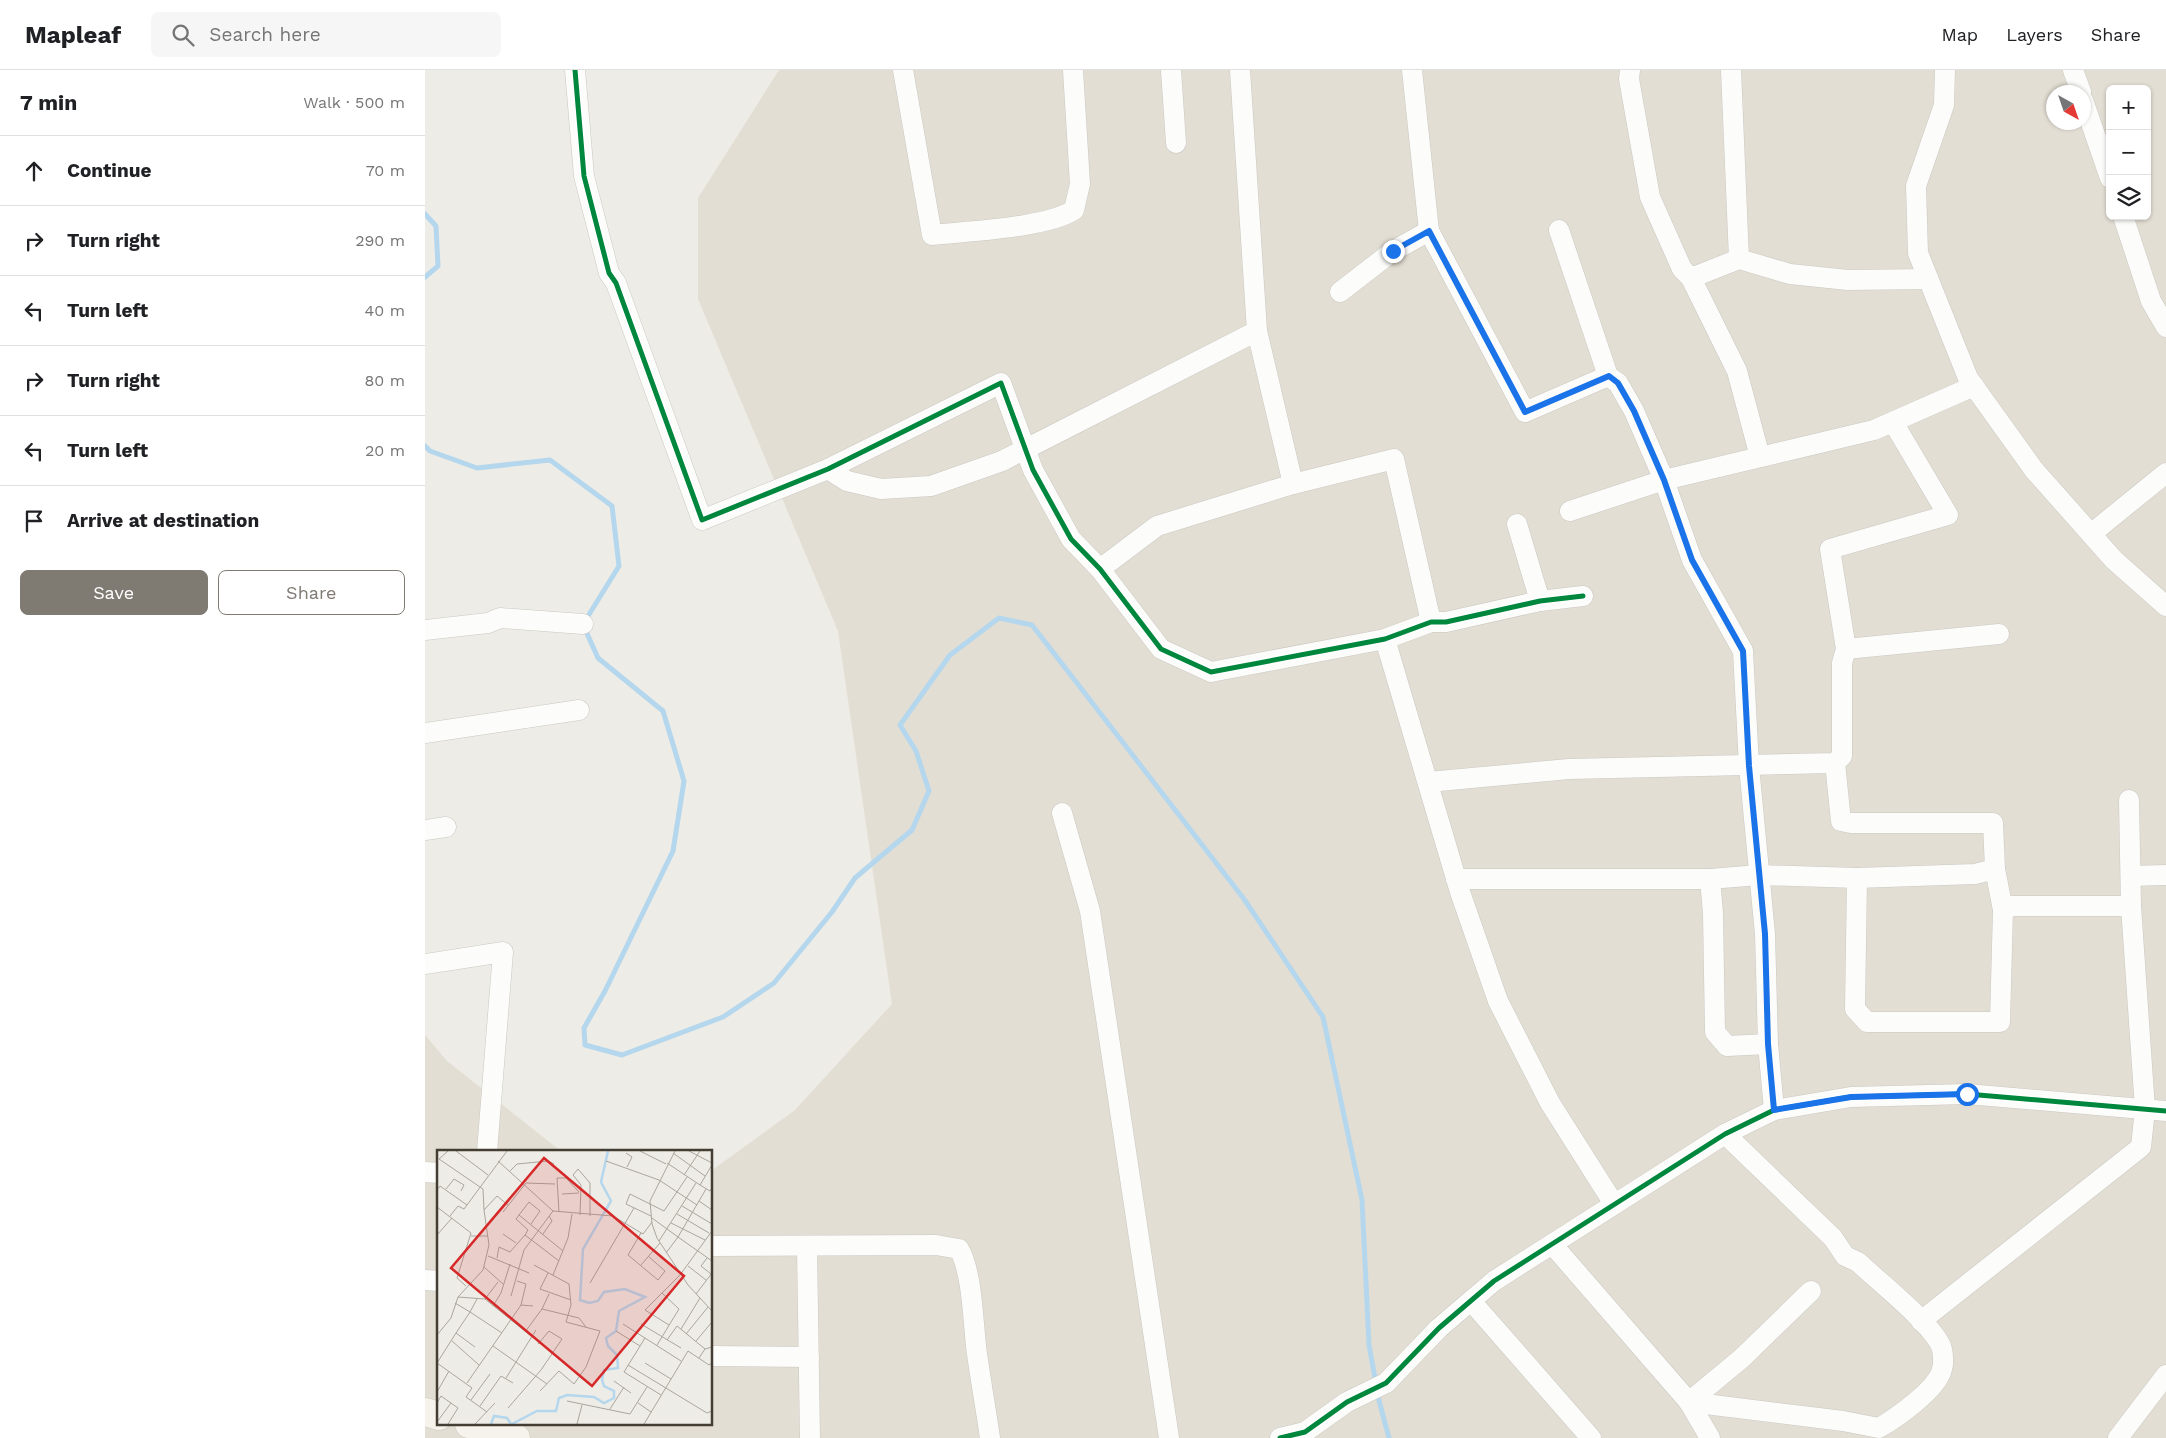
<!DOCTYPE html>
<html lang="en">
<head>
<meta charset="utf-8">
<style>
  :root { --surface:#fff; --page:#f6f6f6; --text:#202124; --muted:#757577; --line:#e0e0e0; --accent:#7f7a72 }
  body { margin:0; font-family:"Work Sans",sans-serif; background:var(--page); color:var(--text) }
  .controls { position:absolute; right:15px; top:15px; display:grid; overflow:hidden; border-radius:8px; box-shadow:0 1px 4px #0004 }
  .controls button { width:45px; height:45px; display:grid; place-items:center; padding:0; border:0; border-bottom:1px solid var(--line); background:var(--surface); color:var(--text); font:25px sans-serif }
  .compass { position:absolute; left:1621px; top:15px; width:45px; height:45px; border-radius:50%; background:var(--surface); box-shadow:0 1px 4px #0004; rotate:140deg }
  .stop { position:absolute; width:15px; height:15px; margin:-11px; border:4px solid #1a73e8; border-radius:50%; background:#fff }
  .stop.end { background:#1a73e8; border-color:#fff; box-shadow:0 1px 5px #0008 }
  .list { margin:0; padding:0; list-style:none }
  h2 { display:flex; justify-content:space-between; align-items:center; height:65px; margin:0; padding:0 20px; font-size:21px }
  h2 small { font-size:16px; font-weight:400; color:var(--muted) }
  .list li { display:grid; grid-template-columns:32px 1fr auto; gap:15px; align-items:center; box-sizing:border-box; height:70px; padding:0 20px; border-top:1px solid var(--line) }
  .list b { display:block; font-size:19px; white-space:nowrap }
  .list em { font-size:16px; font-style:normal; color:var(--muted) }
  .actions { display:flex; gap:10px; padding:15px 20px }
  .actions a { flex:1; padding:11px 0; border:1px solid var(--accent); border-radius:8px; text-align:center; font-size:18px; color:var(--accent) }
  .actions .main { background:var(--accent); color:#fff }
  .icon { flex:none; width:28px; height:28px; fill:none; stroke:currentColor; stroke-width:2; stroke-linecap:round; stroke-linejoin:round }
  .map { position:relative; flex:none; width:1741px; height:1368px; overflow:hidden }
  header { display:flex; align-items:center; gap:30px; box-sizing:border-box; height:70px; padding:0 25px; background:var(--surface); border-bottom:1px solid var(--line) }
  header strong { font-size:24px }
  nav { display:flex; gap:28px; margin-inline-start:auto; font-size:18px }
  .search { width:350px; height:45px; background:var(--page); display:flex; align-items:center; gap:12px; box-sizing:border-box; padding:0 18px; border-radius:8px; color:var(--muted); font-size:19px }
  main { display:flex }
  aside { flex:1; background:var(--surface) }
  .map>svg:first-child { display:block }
</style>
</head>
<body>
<header>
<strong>Mapleaf</strong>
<div class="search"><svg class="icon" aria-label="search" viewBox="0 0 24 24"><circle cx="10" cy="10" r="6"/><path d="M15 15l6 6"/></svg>Search here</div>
<nav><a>Map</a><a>Layers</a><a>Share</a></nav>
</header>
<main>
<aside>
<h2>7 min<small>Walk · 500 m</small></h2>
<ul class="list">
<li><svg class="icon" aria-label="ahead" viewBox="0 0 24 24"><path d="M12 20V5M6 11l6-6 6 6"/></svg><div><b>Continue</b></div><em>70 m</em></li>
<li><svg class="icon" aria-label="right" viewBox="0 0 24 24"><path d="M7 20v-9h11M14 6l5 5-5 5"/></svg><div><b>Turn right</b></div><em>290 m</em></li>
<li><svg class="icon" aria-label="left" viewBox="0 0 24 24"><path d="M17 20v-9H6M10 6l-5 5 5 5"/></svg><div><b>Turn left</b></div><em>40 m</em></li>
<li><svg class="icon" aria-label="right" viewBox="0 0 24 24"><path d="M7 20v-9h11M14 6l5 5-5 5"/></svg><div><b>Turn right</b></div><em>80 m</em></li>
<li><svg class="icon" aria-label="left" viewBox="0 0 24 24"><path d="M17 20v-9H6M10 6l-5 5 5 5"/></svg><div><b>Turn left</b></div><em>20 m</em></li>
<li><svg class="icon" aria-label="arrive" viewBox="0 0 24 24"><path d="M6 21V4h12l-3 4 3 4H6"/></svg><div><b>Arrive at destination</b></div></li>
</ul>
<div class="actions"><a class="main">Save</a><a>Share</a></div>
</aside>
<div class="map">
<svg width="1741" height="1368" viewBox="0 0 1741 1368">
  <rect width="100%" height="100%" fill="#eeece6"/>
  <path fill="#e3ded3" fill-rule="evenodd" d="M354,0H1741V1368H0V965L22,991L137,1082H14V1354H286V1101L370,1040L467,934L413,561L273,229V128ZM1685,19H1722V146H1685ZM1628,22H1658V52H1628Z"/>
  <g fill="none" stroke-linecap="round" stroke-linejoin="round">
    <g stroke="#b4d7ee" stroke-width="5">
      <path d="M0,144L11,156L13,196L0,207"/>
      <path d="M0,376L5,381L52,398L125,390L187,436L194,496L160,551"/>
      <path d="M160,559L173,588L238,641L259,711L248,781L180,921L159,958L160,975L197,985L298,947L349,913L407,842L430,808L487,760L504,721L491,681L475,655L525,585L574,548L607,555L819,829L898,947L937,1130L944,1275L951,1314"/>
      <path d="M952,1323L964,1368"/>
    </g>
    <defs>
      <g id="street">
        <path d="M150,0L159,106L184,203L191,213L277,450L403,399L576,313L608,400L646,469L675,499L736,579L786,602L960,569L1006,552H1021L1115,531L1158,526"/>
        <path d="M478,0L507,165C543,161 621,158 649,140L655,114L648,0"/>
        <path d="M746,0L751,73"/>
        <path d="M815,0L832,261"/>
        <path d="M987,0L1004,161"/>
        <path d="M1205,0L1204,9L1225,127L1257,199L1266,208L1312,301L1335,387"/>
        <path d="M1306,0L1314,189"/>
        <path d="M1520,0L1519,35L1491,116L1493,183L1543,308L1609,400L1689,490L1741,536"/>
        <path d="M1648,0L1656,22"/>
        <path d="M1658,30L1685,108"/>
        <path d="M1698,146L1726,231L1741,257"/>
        <path d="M1134,160L1183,306L1193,313L1209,341L1239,410L1267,490L1318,581L1324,696L1340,864L1343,974L1349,1040"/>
        <path d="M1266,208L1314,189L1365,204L1423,210L1503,209"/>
        <path d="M915,222L968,181L1004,161L1100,342L1183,306"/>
        <path d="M403,399L422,411L456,419L506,416L577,391L832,261L868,414"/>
        <path d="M1145,441L1239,410L1449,360L1549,316"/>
        <path d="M1092,454L1115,531"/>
        <path d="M1666,464L1741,403"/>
        <path d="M675,499L732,456L868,414L969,389L1006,552"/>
        <path d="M0,560L63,553L75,548L158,554"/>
        <path d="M960,569L1035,822L1073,931L1125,1033L1189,1134"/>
        <path d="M1421,579L1574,564"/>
        <path d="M0,663L154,640"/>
        <path d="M1410,693L1416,751L1426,753H1568L1570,799L1578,840L1575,952H1442L1430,939L1432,808"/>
        <path d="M1003,712L1144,699L1410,693L1417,686V593L1421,579L1405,479L1523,445L1468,352"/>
        <path d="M637,743L665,841L744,1368"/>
        <path d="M0,760L21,757"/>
        <path d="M1706,806L1741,805"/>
        <path d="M1031,809H1285L1334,805L1432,808L1550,804L1570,799"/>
        <path d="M1285,809L1288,843L1290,962L1302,976L1343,974"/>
        <path d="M1578,840L1587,836H1706"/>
        <path d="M0,894L78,882L62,1082"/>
        <path d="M0,1102L14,1103"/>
        <path d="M1127,1174L1264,1332L1285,1368"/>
        <path d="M286,1176L511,1175L534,1179C548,1203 548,1256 552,1284C556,1312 561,1340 565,1368"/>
        <path d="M382,1177L385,1368"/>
        <path d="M0,1210L14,1211"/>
        <path d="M1046,1231L1166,1368"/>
        <path d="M1496,1251L1716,1077L1720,1039L1706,836L1704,730"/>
        <path d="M286,1286L384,1287"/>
        <path d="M1264,1332L1418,1351L1454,1358C1471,1348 1513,1319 1517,1299C1519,1294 1518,1281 1516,1276C1505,1252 1454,1212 1433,1192L1420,1186L1408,1168L1300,1064"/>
        <path d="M1264,1332L1317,1288L1386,1221"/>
        <path d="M855,1368L880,1362L922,1332L961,1313L1014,1258L1069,1211L1300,1064L1349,1040L1426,1027L1542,1024L1741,1041"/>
        <path d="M1693,1368L1741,1305"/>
      </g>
      <g id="secondary">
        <path d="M0,1342L14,1346"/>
        <path d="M44,1354L91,1368"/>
      </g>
    </defs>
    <use href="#street" stroke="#cac8c2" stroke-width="21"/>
    <use href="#secondary" stroke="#cdc9bd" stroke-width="29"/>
    <use href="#street" stroke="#fcfcfb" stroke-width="20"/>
    <use href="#secondary" stroke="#f6f3ec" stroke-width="28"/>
    <defs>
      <g id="cycleway">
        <path d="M150,0L159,106L184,203L191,213L277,450L403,399L576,313L608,400L646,469L675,499L736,579L786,602L960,569L1006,552H1021L1115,531L1158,526"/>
        <path d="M855,1368L880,1362L922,1332L961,1313L1014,1258L1069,1211L1300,1064L1349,1040L1426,1027L1542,1024L1741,1041"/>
      </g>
    </defs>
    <use href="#cycleway" stroke="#fff" stroke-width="8"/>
    <use href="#cycleway" stroke="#00873e" stroke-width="5"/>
  </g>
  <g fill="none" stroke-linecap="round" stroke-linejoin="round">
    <path stroke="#1a73e8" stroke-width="6" d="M968,181L1004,161L1100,342L1184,306L1193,313L1209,341L1239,410L1267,490L1318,581L1324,696L1340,864L1343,974L1349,1040L1426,1027L1542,1024"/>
  </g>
  <g transform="translate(12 1080)">
    <rect width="275" height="275" fill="#eeece6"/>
    <path fill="none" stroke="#b4d7ee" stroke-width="2.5" d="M54,274L57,266L70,268L74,274M75,274L100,261H119L122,248L130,245L157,247L167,253L177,248V241L167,236L165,230L167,220L181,218L180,205L171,196L169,188L179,181L182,161L208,147L188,139L167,142L161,151L152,153L143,150L146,99L174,51L164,32L171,1"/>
    <path fill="none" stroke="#aaa69e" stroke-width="1" d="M11,1L2,9L46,39L47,60M19,1L51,25M203,1L229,14M238,1L213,51L215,74L220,88L251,135L275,161M252,1L275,13M189,3L195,7L190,17M236,3L268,26M61,11L116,61L176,66L206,84L215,72M169,11L222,30L260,55M230,13L263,35M275,15L263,35L273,41L275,38M72,22L80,14L111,11L117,14M247,25L263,1M9,39L17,29L27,35L24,41M0,40L3,36L30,55M125,44L142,43M262,51L275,60M245,56L275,74M0,57L34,83L20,128L29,136M66,62L89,33L118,34M122,62L120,28H129L142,42M240,64L272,83M82,65L126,101M143,65L144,35L136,25L141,19L153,33V66M13,66L21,56L27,59L70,1M214,66L189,54L193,44L227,61L250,27M215,68L241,87L269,39M234,73L268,90M204,83L191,105L221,130L228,121L211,106M66,84L79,93M106,84L115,71L112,66M0,85L15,68M88,85L91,80L79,69L92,52L103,61L94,74M34,86H51M222,91L259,33M229,103L241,87L275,111M51,106L92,123M60,108L62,97L73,102L88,85L122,111M270,108L264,116L274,124M97,115L132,134L134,155L129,172L163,181L149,217L137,234L122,221L103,241M204,115L223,93M251,116L269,130M47,117L66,134M111,123L103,139L134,150M116,125L131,88L135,64M80,131L89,134L84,155L96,156M153,133L197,58M112,144L105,159L142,168L149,177M259,144L275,123M74,146L87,100L116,61M21,147L48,149L94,186M48,149L61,132M18,153L33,162L40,149M56,156L64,143L73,114M186,174L244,211M204,174L244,198M232,175L208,160L243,125L275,81M244,179L263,148M179,181L203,196M88,182L105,159M19,183L0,213L35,238L29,247L50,262M249,184L271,157M0,185L14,168L21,147L46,120L52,95L47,60L60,46L71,55M208,188L187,222L224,245M230,190L240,176L268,199M15,191L42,215M259,191L275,172M220,195L242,159L225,143M56,196L110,234M38,197L19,183L33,162L65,183M262,208L268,199L275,197M208,213L234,229M191,215L270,263L275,261M69,228L99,180M177,231L194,243M30,233L84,155M0,242L12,221M34,250L53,224M130,251L193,264L210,237M0,253L4,246L21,258L11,274M201,253L214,262M43,256L64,226L76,233M71,258L104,220L125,189L112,181L101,194M173,259L187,237M0,272L14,253M38,274L58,253M140,274L145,255M207,274L251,201L272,215L275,213"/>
    <path fill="#d62828" fill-opacity="0.15" stroke="#d62828" stroke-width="2.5" d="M107,8L247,126L155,236L14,118Z"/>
    <rect width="275" height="275" fill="none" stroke="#433d33" stroke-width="2.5"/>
  </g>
</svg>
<div class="controls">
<button>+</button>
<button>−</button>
<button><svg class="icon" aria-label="layers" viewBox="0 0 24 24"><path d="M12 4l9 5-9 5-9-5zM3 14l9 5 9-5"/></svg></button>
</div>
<svg class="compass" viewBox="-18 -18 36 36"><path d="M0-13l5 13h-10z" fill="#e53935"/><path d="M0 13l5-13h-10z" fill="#757577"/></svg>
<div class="stop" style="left:1542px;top:1024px"></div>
<div class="stop end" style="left:968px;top:181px"></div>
</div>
</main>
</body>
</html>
